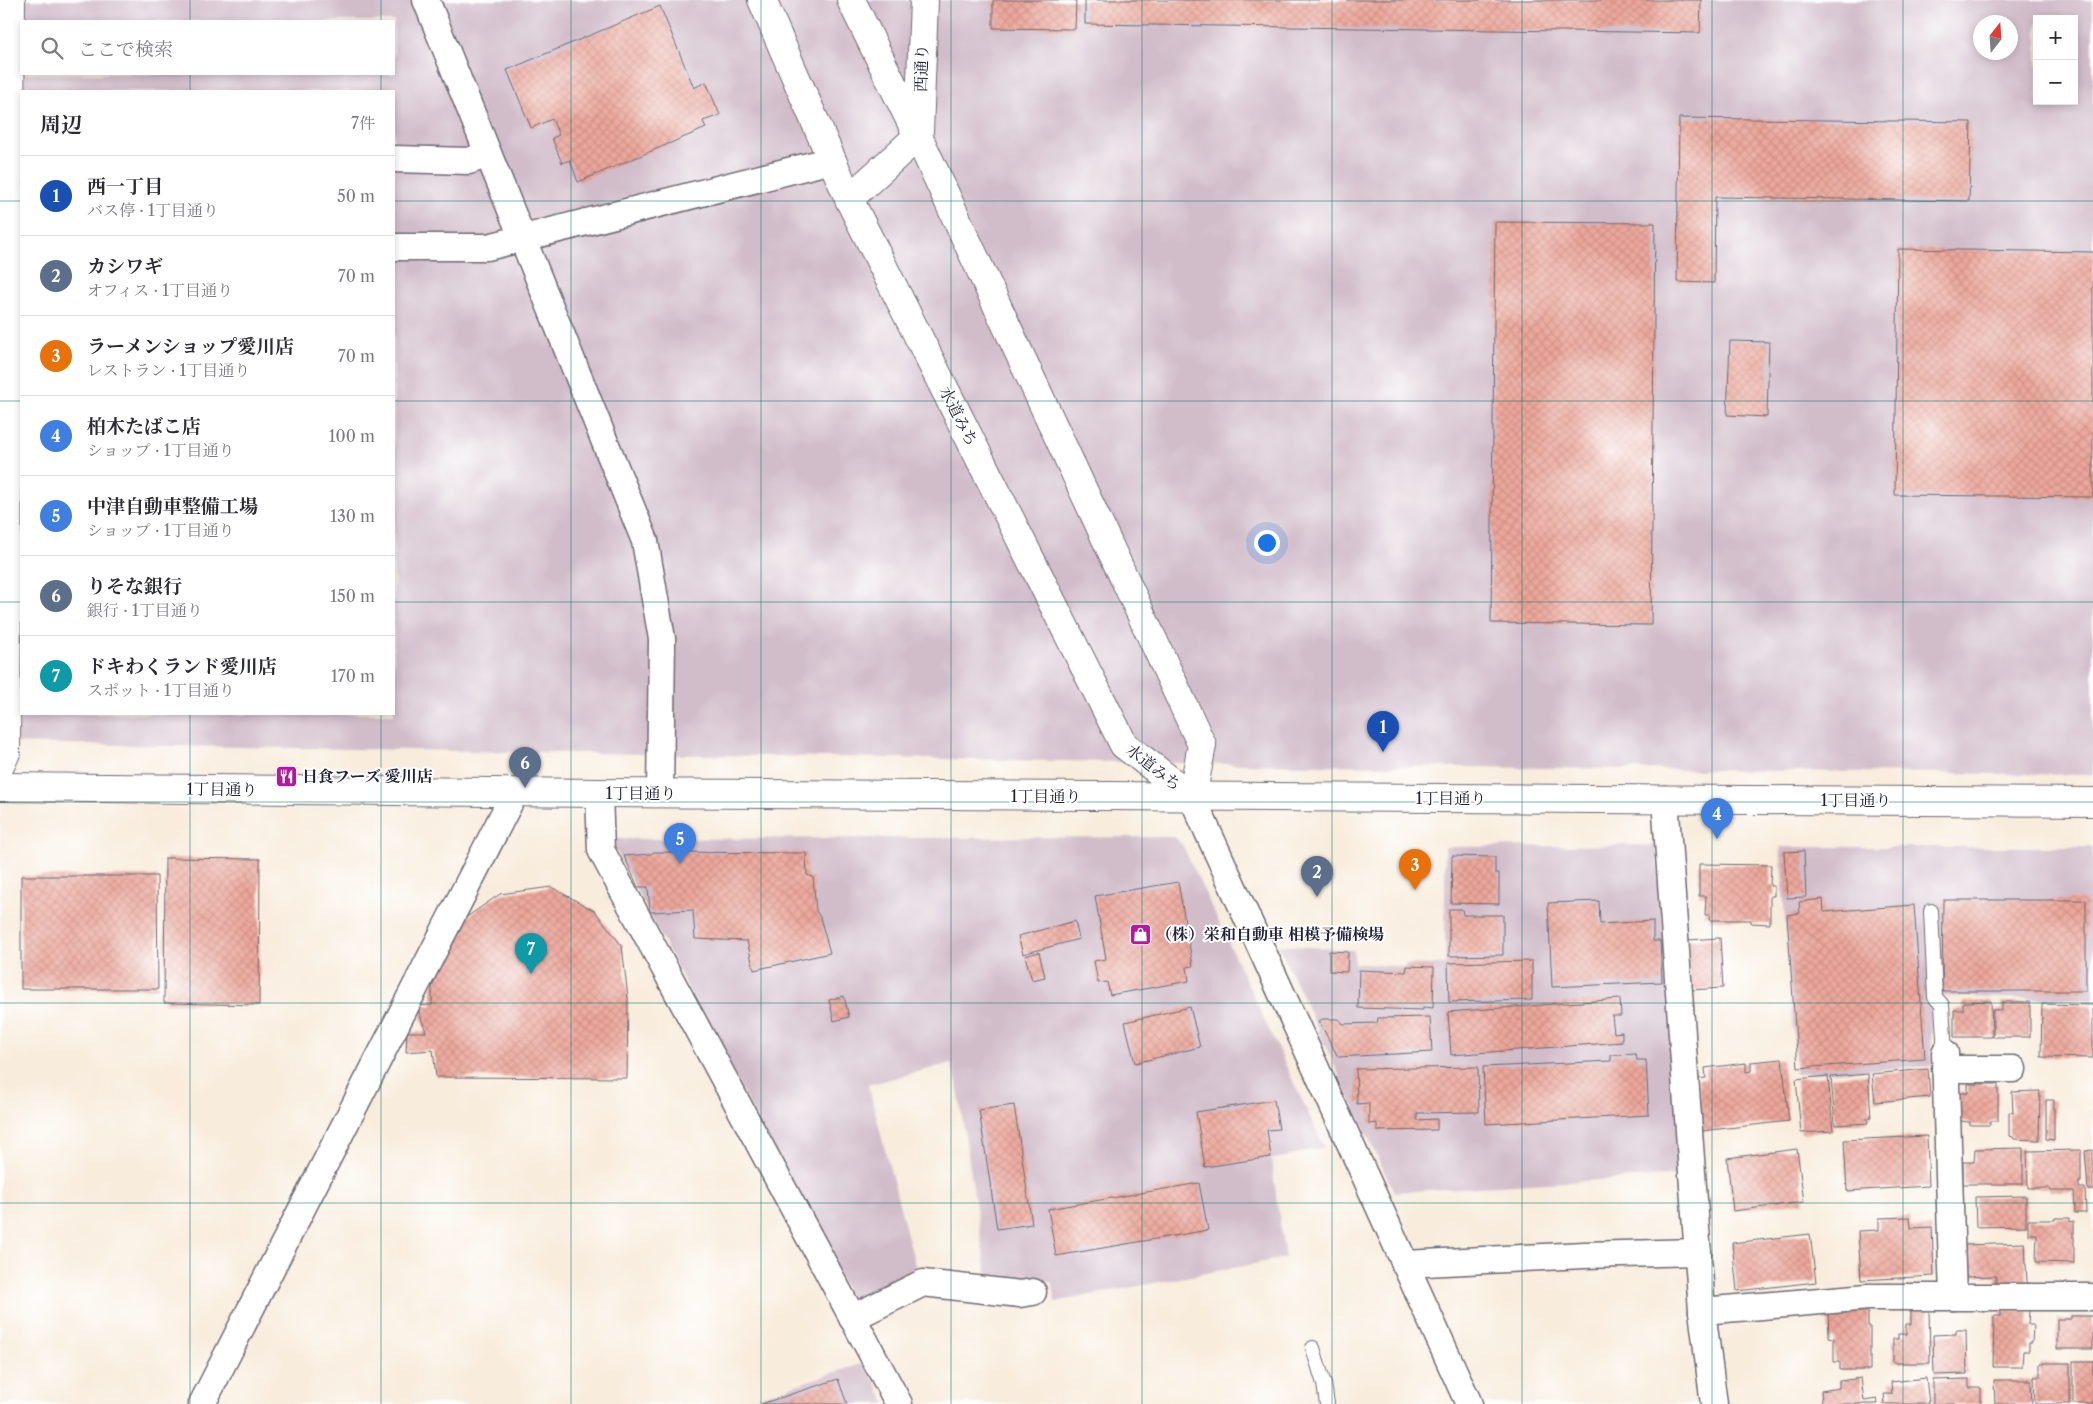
<!DOCTYPE html>
<html lang="ja">
<head>
<meta charset="utf-8">
<style>
  :root { --surface:#fff; --page:#f7f7f7; --text:#2b2b33; --muted:#7c7c81; --line:#e1e1e2; --accent:#b5179e }
  body { margin:0; font-family:"Libre Caslon Text","Noto Serif JP",serif; background:var(--page); color:var(--text) }
  .controls { position:absolute; right:15px; top:15px; display:grid; overflow:hidden; border-radius:0px; box-shadow:0 2px 8px #0003 }
  .controls button { width:45px; height:45px; display:grid; place-items:center; padding:0; border:0; border-bottom:1px solid var(--line); background:var(--surface); color:var(--text); font:25px sans-serif }
  .compass { position:absolute; left:1973px; top:15px; width:45px; height:45px; border-radius:50%; background:var(--surface); box-shadow:0 2px 8px #0003; rotate:17deg }
  .you { position:absolute; left:1266px; top:542px; width:18px; height:18px; margin:-12px; border:4px solid #fff; border-radius:50%; background:#1a73e8; box-shadow:0 0 0 8px #1a73e833 }
  .badge { display:grid; place-items:center; width:32px; height:32px; border-radius:50%; background:var(--accent); color:#fff; font-size:16px; font-weight:700 }
  .pin { position:absolute; translate:-50% -41px; filter:drop-shadow(0 1px 2px #0008) }
  .pin::after { content:''; position:absolute; top:26px; width:18px; height:15px; background:inherit; clip-path:polygon(0 0,100% 0,50% 100%) }
  .list { margin:0; padding:0; list-style:none }
  h2 { display:flex; justify-content:space-between; align-items:center; height:65px; margin:0; padding:0 20px; font-size:21px }
  h2 small { font-size:16px; font-weight:400; color:var(--muted) }
  .list li { display:grid; grid-template-columns:32px 1fr auto; gap:15px; align-items:center; box-sizing:border-box; height:80px; padding:0 20px; border-top:1px solid var(--line) }
  .list b { display:block; font-size:19px; white-space:nowrap }
  .list p { margin:0; font-size:16px; white-space:nowrap; color:var(--muted) }
  .list em { font-size:16px; font-style:normal; color:var(--muted) }
  .icon { flex:none; width:28px; height:28px; fill:none; stroke:currentColor; stroke-width:2; stroke-linecap:round; stroke-linejoin:round }
  .map { position:relative; flex:none; width:2093px; height:1404px; overflow:hidden }
  .search { position:absolute; background:var(--surface); box-shadow:0 2px 8px #0003; left:20px; top:20px; width:375px; height:55px; display:flex; align-items:center; gap:12px; box-sizing:border-box; padding:0 18px; border-radius:0px; color:var(--muted); font-size:19px }
  .panel { position:absolute; background:var(--surface); box-shadow:0 2px 8px #0003; left:20px; top:90px; width:375px; height:625px; border-radius:0px }
  .map>svg:first-child { display:block }
</style>
</head>
<body>
<div class="map">
<svg width="2093" height="1404" viewBox="0 0 2093 1404">
  <defs>
    <pattern id="building-cross-hatch" width="8" height="8" patternUnits="userSpaceOnUse" patternTransform="scale(1.25)"><rect width="8" height="8" fill="#eda79b"/><path d="M0 0l8 8M0 8l8-8" fill="none" stroke="#cb8f86"/></pattern>
  </defs>
  <rect width="100%" height="100%" fill="#fff"/>
  <filter id="ink" filterUnits="userSpaceOnUse"><feTurbulence type="fractalNoise" baseFrequency=".02" numOctaves="2"/><feDisplacementMap in="SourceGraphic" scale="10" xChannelSelector="R" yChannelSelector="G"/><feConvolveMatrix kernelMatrix="1 2 1 2 8 2 1 2 1" color-interpolation-filters="sRGB"/></filter>
  <filter id="wash" filterUnits="userSpaceOnUse"><feTurbulence type="fractalNoise" baseFrequency=".0096" numOctaves="4" result="noise"/><feDisplacementMap in="SourceGraphic" scale="20" xChannelSelector="R" yChannelSelector="G"/><feGaussianBlur stdDeviation="1.12" result="paint"/><feColorMatrix in="noise" values="0 0 0 0 0 0 0 0 0 0 0 0 0 0 0 0 0 1.4 0 .05"/><feComposite in="paint" operator="in"/></filter>
  <g filter="url(#wash)">
    <rect width="100%" height="100%" fill="#f8ecdc"/>
    <g fill="#d1bdca" fill-rule="evenodd">
      <path d="M0,0H2093V775L1231,764L0,743ZM2037,19H2074V101H2037ZM21,21H394V74H21ZM1980,22H2010V52H1980ZM21,91H394V714H21Z"/>
      <path d="M1175,837L1183,846L1324,1147L1271,1160L1285,1258L1055,1302L1051,1281L987,1279L957,1083L951,1063L868,1085L918,1276L862,1303L851,1299L614,847L616,839Z"/>
      <path d="M1656,845L1685,1175L1394,1192L1278,945L1354,950V963L1404,967L1405,964L1445,965V847Z"/>
      <path d="M1780,847H2093V1000L1932,996L1931,1066L1796,1074Z"/>
      <path d="M864,1363L887,1404H737Z"/>
    </g>
    <g id="blocks">
      <g fill="url(#building-cross-hatch)">
        <path d="M993,0H1076L1075,29L993,28Z"/>
        <path d="M1085,0H1701L1700,33L1085,24Z"/>
        <path d="M660,6L694,88L706,82L720,115L703,121L706,128L578,182L570,160L562,163L552,138L559,135L552,119L531,128L507,70Z"/>
        <path d="M1679,118L1971,122L1969,201L1715,197L1714,283L1677,282Z"/>
        <path d="M1495,222L1655,223L1651,625L1491,623Z"/>
        <path d="M1898,249L2093,252V497L1895,495Z"/>
        <path d="M1730,341L1769,342L1767,417L1727,415Z"/>
        <path d="M1804,851L1806,897L1787,898L1784,852Z"/>
        <path d="M654,852L806,853L807,875L813,877L816,911L820,917L830,953L754,970L747,941L695,939L693,910L650,912L648,887H638L624,856L651,854Z"/>
        <path d="M1452,856L1495,857V873H1499V904L1451,903Z"/>
        <path d="M165,858L260,859L259,1005L164,1003Z"/>
        <path d="M1699,864L1771,865L1770,886H1774V896H1770V924L1751,923V920H1709L1710,915H1705L1706,896H1699Z"/>
        <path d="M21,876H157L158,989H21Z"/>
        <path d="M1178,882L1193,966L1187,967L1189,981L1110,995L1107,982L1098,983L1094,961L1106,959L1095,896Z"/>
        <path d="M551,887L595,911L622,946L628,998L627,1078L436,1077L433,1050L406,1052L407,1032H426L417,1006L432,1005V988L440,961L458,923L500,894Z"/>
        <path d="M1823,899L1824,912L1914,905L1925,1059L1798,1068L1787,915L1800,913L1799,902Z"/>
        <path d="M1943,900H2086V991H1942Z"/>
        <path d="M1599,901L1600,924L1653,921V941H1660L1662,982L1552,987L1548,903Z"/>
        <path d="M1449,909H1462L1463,915H1503V955L1449,956Z"/>
        <path d="M1075,921L1079,939L1023,954L1018,936Z"/>
        <path d="M1720,938L1723,988L1690,990L1687,940Z"/>
        <path d="M1329,951L1348,952L1347,972L1329,971Z"/>
        <path d="M1039,952L1045,977L1032,980L1025,956Z"/>
        <path d="M1532,961V1000L1449,1002L1448,963Z"/>
        <path d="M1407,966L1434,967L1433,1008L1423,1007V1010L1358,1008L1359,970L1406,972Z"/>
        <path d="M844,996L849,1017L834,1021L829,1000Z"/>
        <path d="M1620,999L1621,1016H1612L1614,1033L1622,1032V1042L1451,1055L1448,1012Z"/>
        <path d="M1991,1001L1992,1037H1954V1010H1963V1002Z"/>
        <path d="M2002,1002H2030V1037H1993V1010H2002Z"/>
        <path d="M2042,1004L2093,1005V1058L2041,1057Z"/>
        <path d="M1190,1007L1200,1047L1135,1063L1125,1022Z"/>
        <path d="M1430,1017L1432,1052L1338,1057L1319,1021L1323,1019H1339L1343,1024L1377,1023L1378,1018Z"/>
        <path d="M1636,1054L1637,1060H1646L1649,1115L1486,1124L1483,1067L1611,1061V1055Z"/>
        <path d="M1782,1059L1789,1121L1702,1131L1698,1079L1706,1078L1705,1068L1746,1063V1072L1751,1071V1062Z"/>
        <path d="M1478,1067L1479,1112L1417,1113V1120L1437,1119V1130L1377,1131V1123L1369,1124V1103L1357,1104L1356,1069Z"/>
        <path d="M1928,1069L1930,1097L1875,1102L1872,1074Z"/>
        <path d="M1868,1074L1871,1117L1867,1118L1868,1123L1835,1125L1831,1077Z"/>
        <path d="M1828,1076L1833,1131L1801,1133L1796,1079Z"/>
        <path d="M1968,1084H1998V1121H1990V1125H1970V1122L1959,1121V1093H1968Z"/>
        <path d="M2040,1091L2039,1140L2014,1139L2013,1137L2009,1136V1112L2013,1113L2012,1092Z"/>
        <path d="M1274,1100L1279,1129L1267,1130L1271,1157L1205,1167L1196,1112Z"/>
        <path d="M2046,1100H2054V1140L2046,1139Z"/>
        <path d="M1014,1105L1032,1224L997,1229L979,1110Z"/>
        <path d="M1927,1136L1929,1186L1847,1191L1844,1140Z"/>
        <path d="M2023,1148V1184H1963V1162H1974L1975,1149Z"/>
        <path d="M1797,1149L1804,1202L1733,1211L1727,1158Z"/>
        <path d="M2081,1150V1182H2079V1188H2085L2086,1213H2075L2074,1191H2050L2049,1188H2028L2027,1151Z"/>
        <path d="M2093,1150V1190H2088L2085,1151Z"/>
        <path d="M1199,1183L1208,1230L1056,1256L1048,1209Z"/>
        <path d="M2026,1196V1226L1976,1227L1975,1197Z"/>
        <path d="M1910,1217L1911,1228L1932,1227L1934,1276L1861,1280L1858,1231L1879,1230V1218Z"/>
        <path d="M2055,1218H2070V1222L2074,1221V1263L2036,1262L2037,1234H2028V1220H2055Z"/>
        <path d="M1810,1234L1816,1282L1737,1291L1732,1243Z"/>
        <path d="M2025,1243L2027,1283L1996,1284V1276L1966,1277L1965,1245Z"/>
        <path d="M1911,1309H1929L1930,1363H1893V1339H1898V1334H1906V1324H1911Z"/>
        <path d="M2001,1310H2029L2028,1325H2033L2032,1343H2029V1351H2023L2022,1367H1993L1994,1316H2001Z"/>
        <path d="M1828,1312H1868V1326H1870V1370H1840V1362H1834V1338L1829,1337Z"/>
        <path d="M2071,1316H2093V1349H2057V1319H2071Z"/>
        <path d="M1956,1330H1966L1967,1374L1934,1375L1933,1335L1956,1334Z"/>
        <rect x="2073" y="1361" width="20" height="43"/>
        <path d="M2040,1363H2070V1404H2035L2034,1376H2040Z"/>
        <path d="M1861,1378L1864,1401L1877,1399L1878,1404H1822L1821,1391L1839,1388V1381Z"/>
        <path d="M1926,1378L1929,1404H1885L1884,1394H1892L1891,1382Z"/>
        <path d="M838,1379L847,1404H761Z"/>
        <path d="M1969,1379V1388H1981V1404H1933V1380Z"/>
        <path d="M1994,1380H2031L2032,1404H1995Z"/>
      </g>
    </g>
  </g>
  <g filter="url(#ink)">
    <use href="#blocks" fill-opacity="0" stroke="#6d6973" stroke-width="1"/>
    <g fill="none" stroke-linecap="round" stroke-linejoin="round">
      <defs>
        <g id="lane">
          <path d="M1931,911L1935,997L1942,1005L1945,1053"/>
          <path d="M1313,1348L1324,1384L1327,1404"/>
        </g>
        <g id="street">
          <path d="M426,0L645,541L662,639L660,793"/>
          <path d="M394,159L469,161L488,154"/>
          <path d="M394,247H488L832,160"/>
          <path d="M599,793L601,850L899,1404"/>
          <path d="M1192,797L1469,1404"/>
          <path d="M1665,799L1702,1311L1714,1404"/>
          <path d="M1945,1053L1953,1297"/>
          <path d="M1945,1069H2013"/>
          <path d="M1405,1264L1584,1255L1698,1252"/>
          <path d="M1702,1311L1868,1297H2093"/>
          <path d="M852,1318L923,1283L1020,1294L1033,1292"/>
          <path d="M202,1404L515,792"/>
        </g>
        <g id="secondary">
          <path d="M762,0L849,199L1124,745L1192,797"/>
          <path d="M851,0L918,136L1202,745L1192,797"/>
          <path d="M919,132L924,0"/>
          <path d="M849,199L918,136"/>
          <path d="M0,766L6,753L11,0"/>
          <path d="M0,787L599,793L2093,802"/>
        </g>
      </defs>
      <use href="#lane" stroke="#6d6973" stroke-width="16"/>
      <use href="#street" stroke="#6d6973" stroke-width="29"/>
      <use href="#secondary" stroke="#6d6973" stroke-width="30"/>
      <use href="#lane" stroke="#fff" stroke-width="14"/>
      <use href="#street" stroke="#fff" stroke-width="26"/>
      <use href="#secondary" stroke="#fff" stroke-width="28"/>
    </g>
  </g>
  <path fill="none" stroke="#0f766e" stroke-width="1" stroke-opacity="0.55" d="M190,0V21M381,0V21M571,0V1404M761,0V1404M951,0V1404M1142,0V1404M1332,0V1404M1522,0V1404M1712,0V1404M1903,0V1404M190,74V91M381,74V91M0,201H21M394,201H2093M0,401H21M394,401H2093M0,602H21M394,602H2093M190,714V1404M381,714V1404M0,802H2093M0,1003H2093M0,1203H2093"/>
  <defs>
    <symbol id="restaurant-square" viewBox="-11 -11 22 22"><rect x="-9" y="-9" width="18" height="18" rx="4" fill="#b5179e" stroke="#fff"/><path d="M-5-6h1v4h1v-4h1v4h1v-4h1v5L-1.5 .5V6h-2V.5L-5-1ZM5-6V6H3V1.5H1.5Q1.5-4 5-6Z" fill="#fff"/></symbol>
    <symbol id="shop-square" viewBox="-11 -11 22 22"><rect x="-9" y="-9" width="18" height="18" rx="4" fill="#b5179e" stroke="#fff"/><path d="M-5-2.5h2.3a2.7 3.5 0 0 1 5.4 0H5L5.5 6h-11ZM-1.5-2.5h3a1.5 2.3 0 0 0-3 0Z" fill="#fff"/></symbol>
  </defs>
  <g fill-rule="evenodd">
    <use href="#restaurant-square" x="274" y="764" width="25" height="25"/>
    <use href="#shop-square" x="1128" y="922" width="25" height="25"/>
  </g>
  <g text-anchor="middle" dominant-baseline="central" stroke-width="4" stroke-linejoin="round" paint-order="stroke">
    <g font-size="16" fill="#22223b" stroke="#fff">
      <text transform="translate(921 68) rotate(-88)">西通り</text>
      <text transform="translate(959 416) rotate(63)">水道みち</text>
      <text transform="translate(1154 767) rotate(38)">水道みち</text>
      <text transform="translate(222 789) rotate(1)">1丁目通り</text>
      <text x="641" y="793">1丁目通り</text>
      <text x="1046" y="796">1丁目通り</text>
      <text x="1451" y="798">1丁目通り</text>
      <text x="1856" y="800">1丁目通り</text>
    </g>
    <g font-size="16" font-weight="bold" fill="#22223b" stroke="#fff" text-anchor="start">
      <text x="302" y="776">日食フーズ 愛川店</text>
      <text x="1156" y="934">（株）栄和自動車 相模予備検場</text>
    </g>
  </g>
</svg>
<div class="controls">
<button>+</button>
<button>−</button>
</div>
<svg class="compass" viewBox="-18 -18 36 36"><path d="M0-13l5 13h-10z" fill="#e53935"/><path d="M0 13l5-13h-10z" fill="#7c7c81"/></svg>
<div class="you"></div>
<div class="pin badge" style="left:1383px;top:752px;background:#1a4fb4">1</div>
<div class="pin badge" style="left:1317px;top:897px;background:#5c6f8a">2</div>
<div class="pin badge" style="left:1415px;top:890px;background:#e8710a">3</div>
<div class="pin badge" style="left:1717px;top:839px;background:#3f7fe0">4</div>
<div class="pin badge" style="left:680px;top:864px;background:#3f7fe0">5</div>
<div class="pin badge" style="left:525px;top:788px;background:#5c6f8a">6</div>
<div class="pin badge" style="left:531px;top:974px;background:#0f9aa8">7</div>
<div class="search"><svg class="icon" aria-label="search" viewBox="0 0 24 24"><circle cx="10" cy="10" r="6"/><path d="M15 15l6 6"/></svg>ここで検索</div>
<section class="panel">
<h2>周辺<small>7件</small></h2>
<ul class="list">
<li><span class="badge" style="background:#1a4fb4">1</span><div><b>西一丁目</b><p>バス停 · 1丁目通り</p></div><em>50 m</em></li>
<li><span class="badge" style="background:#5c6f8a">2</span><div><b>カシワギ</b><p>オフィス · 1丁目通り</p></div><em>70 m</em></li>
<li><span class="badge" style="background:#e8710a">3</span><div><b>ラーメンショップ愛川店</b><p>レストラン · 1丁目通り</p></div><em>70 m</em></li>
<li><span class="badge" style="background:#3f7fe0">4</span><div><b>柏木たばこ店</b><p>ショップ · 1丁目通り</p></div><em>100 m</em></li>
<li><span class="badge" style="background:#3f7fe0">5</span><div><b>中津自動車整備工場</b><p>ショップ · 1丁目通り</p></div><em>130 m</em></li>
<li><span class="badge" style="background:#5c6f8a">6</span><div><b>りそな銀行</b><p>銀行 · 1丁目通り</p></div><em>150 m</em></li>
<li><span class="badge" style="background:#0f9aa8">7</span><div><b>ドキわくランド愛川店</b><p>スポット · 1丁目通り</p></div><em>170 m</em></li>
</ul>
</section>
</div>
</body>
</html>
